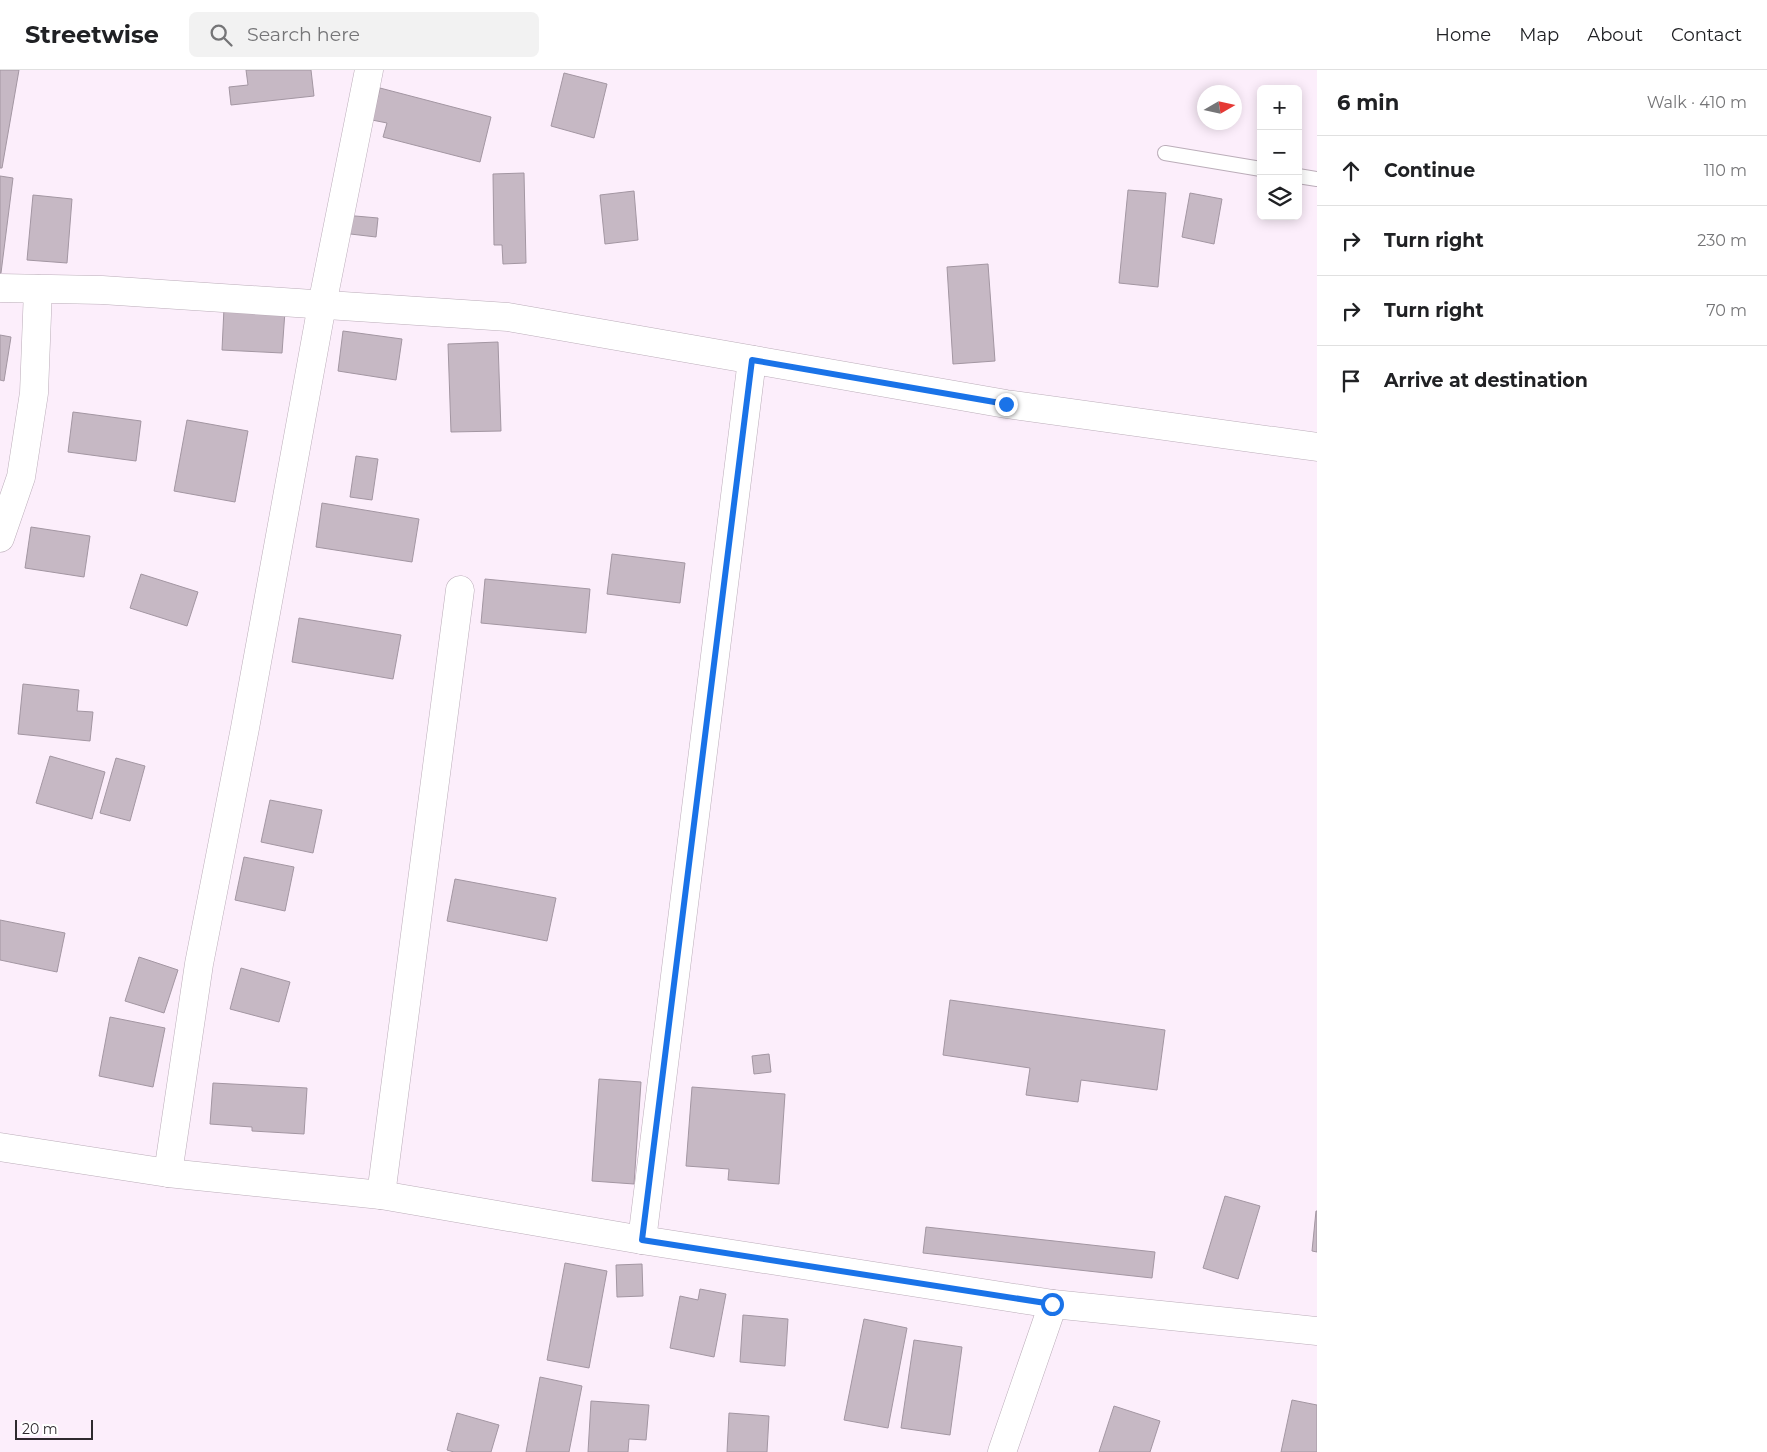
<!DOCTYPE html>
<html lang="en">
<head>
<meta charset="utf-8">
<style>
  :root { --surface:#fff; --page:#f2f2f2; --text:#202124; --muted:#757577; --line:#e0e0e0 }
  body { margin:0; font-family:Montserrat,sans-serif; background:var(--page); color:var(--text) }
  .controls { position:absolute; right:15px; top:15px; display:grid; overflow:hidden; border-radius:8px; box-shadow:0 2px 12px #0003 }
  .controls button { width:45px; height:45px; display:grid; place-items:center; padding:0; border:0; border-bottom:1px solid var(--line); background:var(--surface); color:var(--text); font:25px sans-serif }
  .compass { position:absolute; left:1197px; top:15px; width:45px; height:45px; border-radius:50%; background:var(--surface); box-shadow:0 2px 12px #0003; rotate:81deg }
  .scale { position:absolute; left:15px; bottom:12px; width:78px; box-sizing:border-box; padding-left:5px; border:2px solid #2e292e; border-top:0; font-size:14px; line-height:18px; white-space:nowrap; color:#2e292e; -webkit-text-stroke:4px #fff; paint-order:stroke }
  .stop { position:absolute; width:15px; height:15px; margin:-11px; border:4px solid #1a73e8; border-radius:50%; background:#fff }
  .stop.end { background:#1a73e8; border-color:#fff; box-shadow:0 1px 5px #0008 }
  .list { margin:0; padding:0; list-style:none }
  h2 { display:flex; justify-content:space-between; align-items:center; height:65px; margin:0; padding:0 20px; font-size:21px }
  h2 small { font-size:16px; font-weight:400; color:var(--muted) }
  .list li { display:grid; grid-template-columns:32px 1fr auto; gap:15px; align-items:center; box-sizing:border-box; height:70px; padding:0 20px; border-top:1px solid var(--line) }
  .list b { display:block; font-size:19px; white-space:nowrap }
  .list em { font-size:16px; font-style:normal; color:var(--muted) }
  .icon { flex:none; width:28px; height:28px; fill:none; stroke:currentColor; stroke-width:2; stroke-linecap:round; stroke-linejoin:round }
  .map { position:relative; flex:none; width:1317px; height:1382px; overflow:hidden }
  header { display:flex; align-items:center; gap:30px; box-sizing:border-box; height:70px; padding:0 25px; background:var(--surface); border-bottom:1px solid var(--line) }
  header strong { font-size:24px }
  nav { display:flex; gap:28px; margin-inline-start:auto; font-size:18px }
  .search { width:350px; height:45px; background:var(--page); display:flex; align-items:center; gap:12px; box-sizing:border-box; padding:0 18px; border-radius:8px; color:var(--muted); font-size:19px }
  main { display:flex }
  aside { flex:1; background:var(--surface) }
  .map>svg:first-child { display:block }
</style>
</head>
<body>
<header>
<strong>Streetwise</strong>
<div class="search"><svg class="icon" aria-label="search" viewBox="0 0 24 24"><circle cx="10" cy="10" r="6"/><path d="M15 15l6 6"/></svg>Search here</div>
<nav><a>Home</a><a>Map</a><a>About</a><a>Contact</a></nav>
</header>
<main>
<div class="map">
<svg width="1317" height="1382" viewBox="0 0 1317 1382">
  <rect width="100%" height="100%" fill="#fceefb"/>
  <g fill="#c6b8c4" stroke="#a396a2">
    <path d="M0,0H19L2,98H0Z"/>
    <path d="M246,0H311L314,26L231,35L229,17L248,15Z"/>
    <path d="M564,3L607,14L594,68L551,56Z"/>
    <path d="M380,18L491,47L480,92L383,67L387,53L372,50Z"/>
    <path d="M524,103L526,193L503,194L502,175H494L493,104Z"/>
    <path d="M0,106L13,108L1,203H0Z"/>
    <path d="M1128,120L1166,123L1158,217L1119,213Z"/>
    <path d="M634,121L638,170L605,174L600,125Z"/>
    <path d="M1190,123L1222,129L1214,174L1182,167Z"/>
    <path d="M33,125L72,129L67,193L27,190Z"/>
    <path d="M344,145L378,148L376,167L342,163Z"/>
    <path d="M988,194L995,291L953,294L947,197Z"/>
    <path d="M224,238L285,241L282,283L222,280Z"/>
    <path d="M343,261L402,269L396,310L338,301Z"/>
    <path d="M0,265L11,267L4,311L0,310Z"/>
    <path d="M498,272L501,361L451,362L448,274Z"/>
    <path d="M73,342L141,351L136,391L68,382Z"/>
    <path d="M187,350L248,361L235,432L174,421Z"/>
    <path d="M356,386L378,389L372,430L350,427Z"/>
    <path d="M322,433L419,449L412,492L316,477Z"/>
    <path d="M31,457L90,466L84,507L25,498Z"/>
    <path d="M612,484L685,493L680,533L607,524Z"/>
    <path d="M141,504L198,522L187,556L130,538Z"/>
    <path d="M485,509L590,519L586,563L481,553Z"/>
    <path d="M299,548L401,565L393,609L292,592Z"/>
    <path d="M23,614L79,620L77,641L93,642L90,671L18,664Z"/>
    <path d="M50,686L105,702L92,749L36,733Z"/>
    <path d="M116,688L145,696L130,751L100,743Z"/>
    <path d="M270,730L322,740L313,783L261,772Z"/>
    <path d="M244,787L294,797L285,841L235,830Z"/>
    <path d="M455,809L556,828L547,871L447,851Z"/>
    <path d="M0,850L65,863L57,902L0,890Z"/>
    <path d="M139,887L178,900L164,943L125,931Z"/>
    <path d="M241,898L290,912L279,952L230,939Z"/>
    <path d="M950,930L1165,960L1157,1020L1081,1010L1078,1032L1026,1025L1030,998L943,985Z"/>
    <path d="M110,947L165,958L153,1017L99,1006Z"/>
    <path d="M769,984L771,1002L754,1004L752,986Z"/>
    <path d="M599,1009L641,1012L634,1114L592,1111Z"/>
    <path d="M213,1013L307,1018L304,1064L252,1061V1057L210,1054Z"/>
    <path d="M692,1017L785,1024L779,1114L728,1110L729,1099L686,1096Z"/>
    <path d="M1225,1126L1260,1136L1238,1209L1203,1198Z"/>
    <path d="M1316,1141H1317V1182L1312,1181Z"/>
    <path d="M926,1157L1155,1182L1152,1208L923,1183Z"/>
    <path d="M565,1193L607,1201L589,1298L547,1290Z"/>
    <path d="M642,1194L643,1226L617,1227L616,1195Z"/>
    <path d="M700,1219L726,1224L714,1287L670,1278L680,1226L698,1230Z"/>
    <path d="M743,1245L788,1249L785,1296L740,1292Z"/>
    <path d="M864,1249L907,1258L888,1358L844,1350Z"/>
    <path d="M914,1270L962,1277L950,1365L901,1358Z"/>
    <path d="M540,1307L582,1316L569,1382H526Z"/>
    <path d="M1292,1330L1317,1335V1382H1281Z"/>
    <path d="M591,1331L649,1335L646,1370L629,1369L628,1382H588Z"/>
    <path d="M1114,1336L1160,1351L1150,1382H1099Z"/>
    <path d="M457,1343L499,1355L491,1382H454L447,1380Z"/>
    <path d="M729,1343L769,1346L767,1382H727Z"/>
  </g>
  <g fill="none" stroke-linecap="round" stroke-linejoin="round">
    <defs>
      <g id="lane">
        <path d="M1165,83L1261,99"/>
        <path d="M1298,106L1317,109"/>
      </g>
      <g id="street">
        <path d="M0,218L102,220L508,247L1006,334L1317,377"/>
        <path d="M0,468L21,407L34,323L38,219"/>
        <path d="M0,1077L168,1103L381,1125L642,1170L1053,1234L1317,1261"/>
        <path d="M168,1103L199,894L245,658L322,235L369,0"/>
        <path d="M381,1125L460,520"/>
        <path d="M642,1170L752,290"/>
        <path d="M1002,1382L1053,1234"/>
      </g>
    </defs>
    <use href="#lane" stroke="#bbadb9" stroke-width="16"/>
    <use href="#street" stroke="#bbadb9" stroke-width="29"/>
    <use href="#lane" stroke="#fff" stroke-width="14"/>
    <use href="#street" stroke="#fff" stroke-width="28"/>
  </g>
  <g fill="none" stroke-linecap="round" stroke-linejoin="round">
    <path stroke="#1a73e8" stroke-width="6" d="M1006,334L752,290L642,1170L1052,1234"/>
  </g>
</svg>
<div class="controls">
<button>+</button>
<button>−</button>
<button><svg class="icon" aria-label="layers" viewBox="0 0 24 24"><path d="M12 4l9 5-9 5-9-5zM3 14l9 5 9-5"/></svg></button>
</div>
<svg class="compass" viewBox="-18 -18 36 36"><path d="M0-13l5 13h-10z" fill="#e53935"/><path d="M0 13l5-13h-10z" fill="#757577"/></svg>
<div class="scale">20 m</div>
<div class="stop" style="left:1052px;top:1234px"></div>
<div class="stop end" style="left:1006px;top:334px"></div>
</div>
<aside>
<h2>6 min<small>Walk · 410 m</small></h2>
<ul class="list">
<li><svg class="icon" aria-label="ahead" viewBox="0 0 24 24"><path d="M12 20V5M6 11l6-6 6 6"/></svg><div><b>Continue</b></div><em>110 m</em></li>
<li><svg class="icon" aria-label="right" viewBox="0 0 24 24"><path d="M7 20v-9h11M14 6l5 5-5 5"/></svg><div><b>Turn right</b></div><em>230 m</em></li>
<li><svg class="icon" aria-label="right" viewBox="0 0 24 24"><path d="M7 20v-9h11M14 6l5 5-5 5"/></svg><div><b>Turn right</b></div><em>70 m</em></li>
<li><svg class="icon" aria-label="arrive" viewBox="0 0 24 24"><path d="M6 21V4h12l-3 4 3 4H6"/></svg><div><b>Arrive at destination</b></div></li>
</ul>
</aside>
</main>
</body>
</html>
